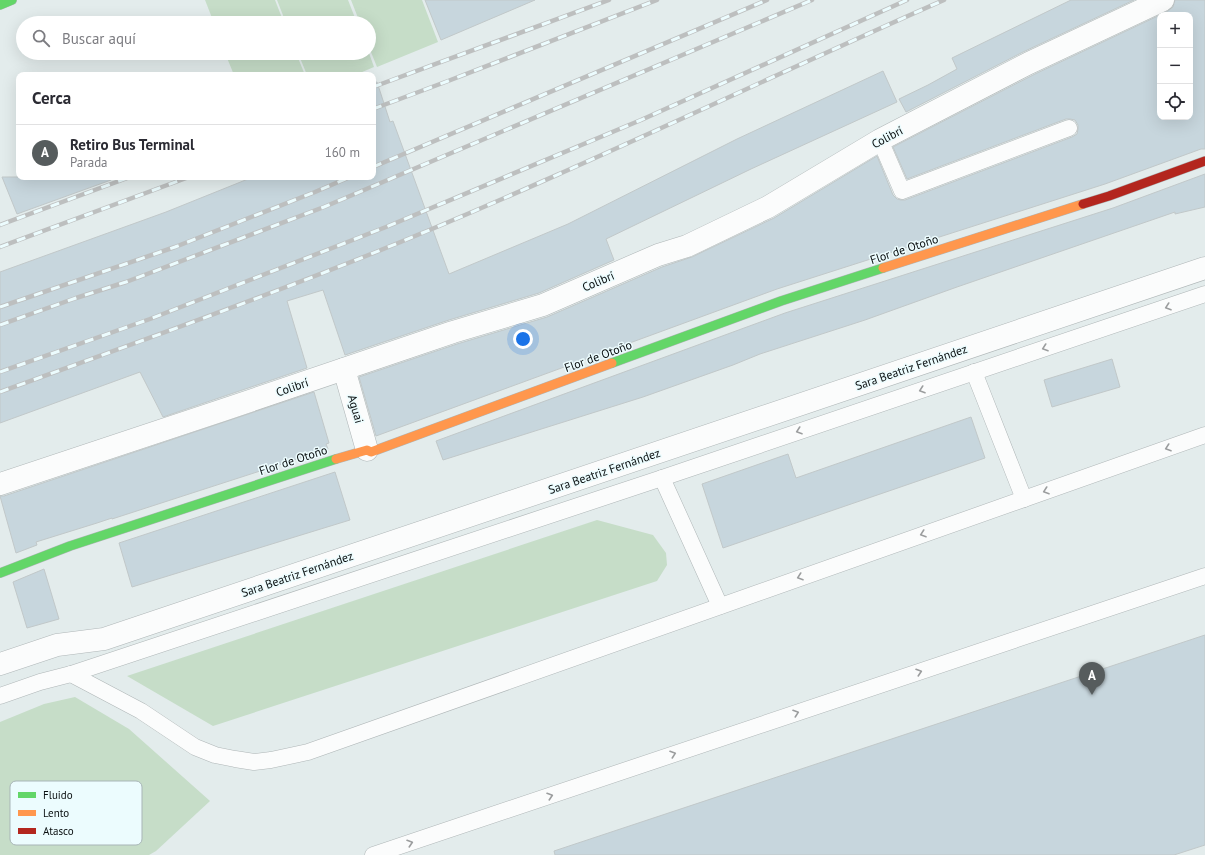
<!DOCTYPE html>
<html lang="es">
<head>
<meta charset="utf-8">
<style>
  :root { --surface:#fff; --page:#f7f7f7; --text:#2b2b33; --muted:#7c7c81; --line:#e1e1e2; --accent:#565c5d }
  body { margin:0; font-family:"PT Sans",sans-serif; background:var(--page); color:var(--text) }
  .controls { position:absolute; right:12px; top:12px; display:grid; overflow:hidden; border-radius:8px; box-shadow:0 4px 16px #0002 }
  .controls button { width:36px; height:36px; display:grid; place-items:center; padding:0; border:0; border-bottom:1px solid var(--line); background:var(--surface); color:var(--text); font:20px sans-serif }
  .you { position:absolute; left:523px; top:339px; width:14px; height:14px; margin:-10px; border:3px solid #fff; border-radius:50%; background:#1a73e8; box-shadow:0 0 0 6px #1a73e833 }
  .badge { display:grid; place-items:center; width:26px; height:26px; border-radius:50%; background:var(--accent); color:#fff; font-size:13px; font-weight:700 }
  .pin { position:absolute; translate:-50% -33px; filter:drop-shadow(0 1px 2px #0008) }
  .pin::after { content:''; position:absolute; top:21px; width:14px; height:12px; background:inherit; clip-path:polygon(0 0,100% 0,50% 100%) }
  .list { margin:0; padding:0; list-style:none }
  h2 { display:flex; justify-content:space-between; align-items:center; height:52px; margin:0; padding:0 16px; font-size:17px }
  h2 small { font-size:13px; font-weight:400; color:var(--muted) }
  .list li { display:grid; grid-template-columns:26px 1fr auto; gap:12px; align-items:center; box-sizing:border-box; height:56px; padding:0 16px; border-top:1px solid var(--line) }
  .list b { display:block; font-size:15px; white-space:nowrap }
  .list p { margin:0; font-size:13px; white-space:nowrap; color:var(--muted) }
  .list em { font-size:13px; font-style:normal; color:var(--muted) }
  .icon { flex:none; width:22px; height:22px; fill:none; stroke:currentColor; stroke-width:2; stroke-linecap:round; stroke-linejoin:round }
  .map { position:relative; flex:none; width:1205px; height:855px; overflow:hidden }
  .search { position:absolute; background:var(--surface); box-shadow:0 4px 16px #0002; left:16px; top:16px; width:360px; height:44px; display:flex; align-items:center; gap:10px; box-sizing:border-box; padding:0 14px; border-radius:22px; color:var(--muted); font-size:15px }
  .panel { position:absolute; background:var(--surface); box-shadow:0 4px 16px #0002; left:16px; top:72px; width:360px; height:108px; border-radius:8px }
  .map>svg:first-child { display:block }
</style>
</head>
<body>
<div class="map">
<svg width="1205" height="855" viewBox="0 0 1205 855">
  <rect width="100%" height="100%" fill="#e3ecec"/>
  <g fill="#c6ddc8">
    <path d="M205,0H275L284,23H214Z"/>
    <path d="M277,0H348L357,23H286Z"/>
    <path d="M351,0H422L438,42L377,67L369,47V23H360Z"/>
    <path d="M225,53H296L305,75H234Z"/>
    <path d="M298,53H369L374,67L355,75H307Z"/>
    <path d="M597,520L653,535L666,553L667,565L657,581L213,726L127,676Z"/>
    <path d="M75,697L129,729L210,801L156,851L149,855H0V722L44,704Z"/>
  </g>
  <g fill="#c7d6dd" stroke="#c1c8c9">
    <path d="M425,0H535L441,40Z"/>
    <path d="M1071,0H1134L1023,52L906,112L899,99L928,85L957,69L952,58Z"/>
    <path d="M1175,0H1205V149H1201L1105,184L777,289L376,436L359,377L457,344L547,317L662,267L692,257L774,218L877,156L893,195L897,199L901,200H905L1072,137L1077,134L1078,129V125L1075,120L1070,119H1066L907,179L893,147L1035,74L1160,15V117H1190V15H1160L1168,11L1173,7Z"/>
    <path d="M883,71L897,102L751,169L606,239L614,260L539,293L449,320L345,355L323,290L287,301L307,368L163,417L140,372L0,423V272L166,212L253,177H373V83L377,82L390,122L393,121L449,274L568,224L737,139Z"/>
    <path d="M1205,174V207L1175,214V212L957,287L865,320L760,354L733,365L643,397L443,460L436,441L785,313L1113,208Z"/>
    <path d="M2,177H110L111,180L17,214Z"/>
    <path d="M1112,359L1120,387L1052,407L1044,380Z"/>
    <path d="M314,392L329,443L326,444L328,449L112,519V518L97,523L52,537L36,542L37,545L16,553L0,496H4Z"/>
    <path d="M971,417L985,458L723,548L702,484L788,454L796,478Z"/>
    <path d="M335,472L350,520L132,587L119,543Z"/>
    <path d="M44,569L59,619L27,628L13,582Z"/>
    <path d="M1205,635V845L1174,855H555L554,851Z"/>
  </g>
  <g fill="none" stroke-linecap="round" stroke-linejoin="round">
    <defs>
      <g id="lane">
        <path d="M880,140L902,191L1069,128"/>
        <path d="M974,372L1024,499"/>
        <path d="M662,478L720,606"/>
        <path d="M71,674L141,711L195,747L215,755L235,759L254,762L271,760L308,752L1205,435"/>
        <path d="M0,696L40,682L71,674L662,478L1205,294"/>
        <path d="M373,855L1205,576"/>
      </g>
      <g id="street">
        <path d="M344,369L367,450"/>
        <path d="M0,484L223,410L453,332L543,305L658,255L687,246L768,207L880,140L1029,63L1163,0"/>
        <path d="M0,664L57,645L104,639L1205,268"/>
      </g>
      <g id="fast">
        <path d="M0,5L12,0"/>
        <path d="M612,363L781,301L883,268"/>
        <path d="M0,573L70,546L336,459"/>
      </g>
      <g id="slow">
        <path d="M883,268L1083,204"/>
        <path d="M336,459L367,450L371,452L612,363"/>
      </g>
      <path id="jam" d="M1083,204L1109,196L1205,161"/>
    </defs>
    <use href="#lane" stroke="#afb6b7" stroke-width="17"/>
    <use href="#street" stroke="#afb6b7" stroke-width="23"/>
    <use href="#fast" stroke="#afb6b7" stroke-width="10"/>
    <use href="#slow" stroke="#afb6b7" stroke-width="10"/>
    <use href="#jam" stroke="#afb6b7" stroke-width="10"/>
    <use href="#lane" stroke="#fbfcfc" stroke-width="16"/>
    <use href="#street" stroke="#fbfcfc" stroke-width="22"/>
    <use href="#fast" stroke="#63d668" stroke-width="9"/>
    <use href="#slow" stroke="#ff974d" stroke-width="9"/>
    <use href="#jam" stroke="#b3261e" stroke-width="9"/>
    <defs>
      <g id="rail">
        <path d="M373,87L609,0"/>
        <path d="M373,109L448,81L657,0"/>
        <path d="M373,167L767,0"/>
        <path d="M0,225L130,177"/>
        <path d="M0,247L189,177"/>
        <path d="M0,307L175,247L315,192L350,177"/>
        <path d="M0,325L76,298L126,282L324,207L812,0"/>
        <path d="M0,372L150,319L386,227L641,120L907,0"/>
        <path d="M0,392C124,347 249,303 371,254C565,176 753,84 944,0"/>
      </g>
    </defs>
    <use href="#rail" stroke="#bdbfbf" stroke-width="4.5"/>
    <use href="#rail" stroke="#ecfcfe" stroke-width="3" stroke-dasharray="9" stroke-linecap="butt"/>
  </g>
  <defs><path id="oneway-chevron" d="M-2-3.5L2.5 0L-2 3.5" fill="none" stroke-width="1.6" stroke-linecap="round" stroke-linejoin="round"/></defs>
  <g stroke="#9b9d9e">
    <use href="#oneway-chevron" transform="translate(1168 307) rotate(161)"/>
    <use href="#oneway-chevron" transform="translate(1045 348) rotate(161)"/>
    <use href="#oneway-chevron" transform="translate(922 390) rotate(161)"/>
    <use href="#oneway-chevron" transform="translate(799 431) rotate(161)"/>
    <use href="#oneway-chevron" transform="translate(1168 448) rotate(161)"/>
    <use href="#oneway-chevron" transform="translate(1046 491) rotate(161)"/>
    <use href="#oneway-chevron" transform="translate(923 534) rotate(161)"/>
    <use href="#oneway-chevron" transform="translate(800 577) rotate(161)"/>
    <use href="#oneway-chevron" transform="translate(919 672) rotate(-18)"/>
    <use href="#oneway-chevron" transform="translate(796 713) rotate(-19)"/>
    <use href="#oneway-chevron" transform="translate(673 754) rotate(-19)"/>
    <use href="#oneway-chevron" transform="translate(550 796) rotate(-18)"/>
    <use href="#oneway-chevron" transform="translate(410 843) rotate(-18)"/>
  </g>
  <g text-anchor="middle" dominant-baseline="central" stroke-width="3" stroke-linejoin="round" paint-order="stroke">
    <g font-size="12" fill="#0a0f10" stroke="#ecfcfe">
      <text transform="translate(887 137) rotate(-28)">Colibrí</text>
      <text transform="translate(904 249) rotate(-18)">Flor de Otoño</text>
      <text transform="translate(598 281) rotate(-23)">Colibrí</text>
      <text transform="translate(598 356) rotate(-20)">Flor de Otoño</text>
      <text transform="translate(911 367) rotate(-19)">Sara Beatriz Fernández</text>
      <text transform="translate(292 387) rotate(-19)">Colibrí</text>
      <text transform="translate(356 409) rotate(74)">Aguai</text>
      <text transform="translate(293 460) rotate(-18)">Flor de Otoño</text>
      <text transform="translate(604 471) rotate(-19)">Sara Beatriz Fernández</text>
      <text transform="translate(297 574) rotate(-19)">Sara Beatriz Fernández</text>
    </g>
  </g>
  <rect x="10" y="781" width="132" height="64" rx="6" fill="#ecfcfe" stroke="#a8b5b7" stroke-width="1"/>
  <rect x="18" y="792" width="18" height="6" fill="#63d668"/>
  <rect x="18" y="810" width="18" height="6" fill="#ff974d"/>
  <rect x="18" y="828" width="18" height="6" fill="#b3261e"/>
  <g font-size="11" fill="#0a0f10">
    <text x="43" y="799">Fluido</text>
    <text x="43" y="817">Lento</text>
    <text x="43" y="835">Atasco</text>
  </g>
</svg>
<div class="controls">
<button>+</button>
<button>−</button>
<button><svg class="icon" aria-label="locate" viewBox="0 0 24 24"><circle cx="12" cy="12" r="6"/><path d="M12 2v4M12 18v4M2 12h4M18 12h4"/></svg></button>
</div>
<div class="you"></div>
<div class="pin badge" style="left:1092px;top:695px">A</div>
<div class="search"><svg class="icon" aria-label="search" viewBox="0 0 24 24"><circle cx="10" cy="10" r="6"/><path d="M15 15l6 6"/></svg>Buscar aquí</div>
<section class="panel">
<h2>Cerca<small></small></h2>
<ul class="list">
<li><span class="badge">A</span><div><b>Retiro Bus Terminal</b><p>Parada</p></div><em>160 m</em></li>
</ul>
</section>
</div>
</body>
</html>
